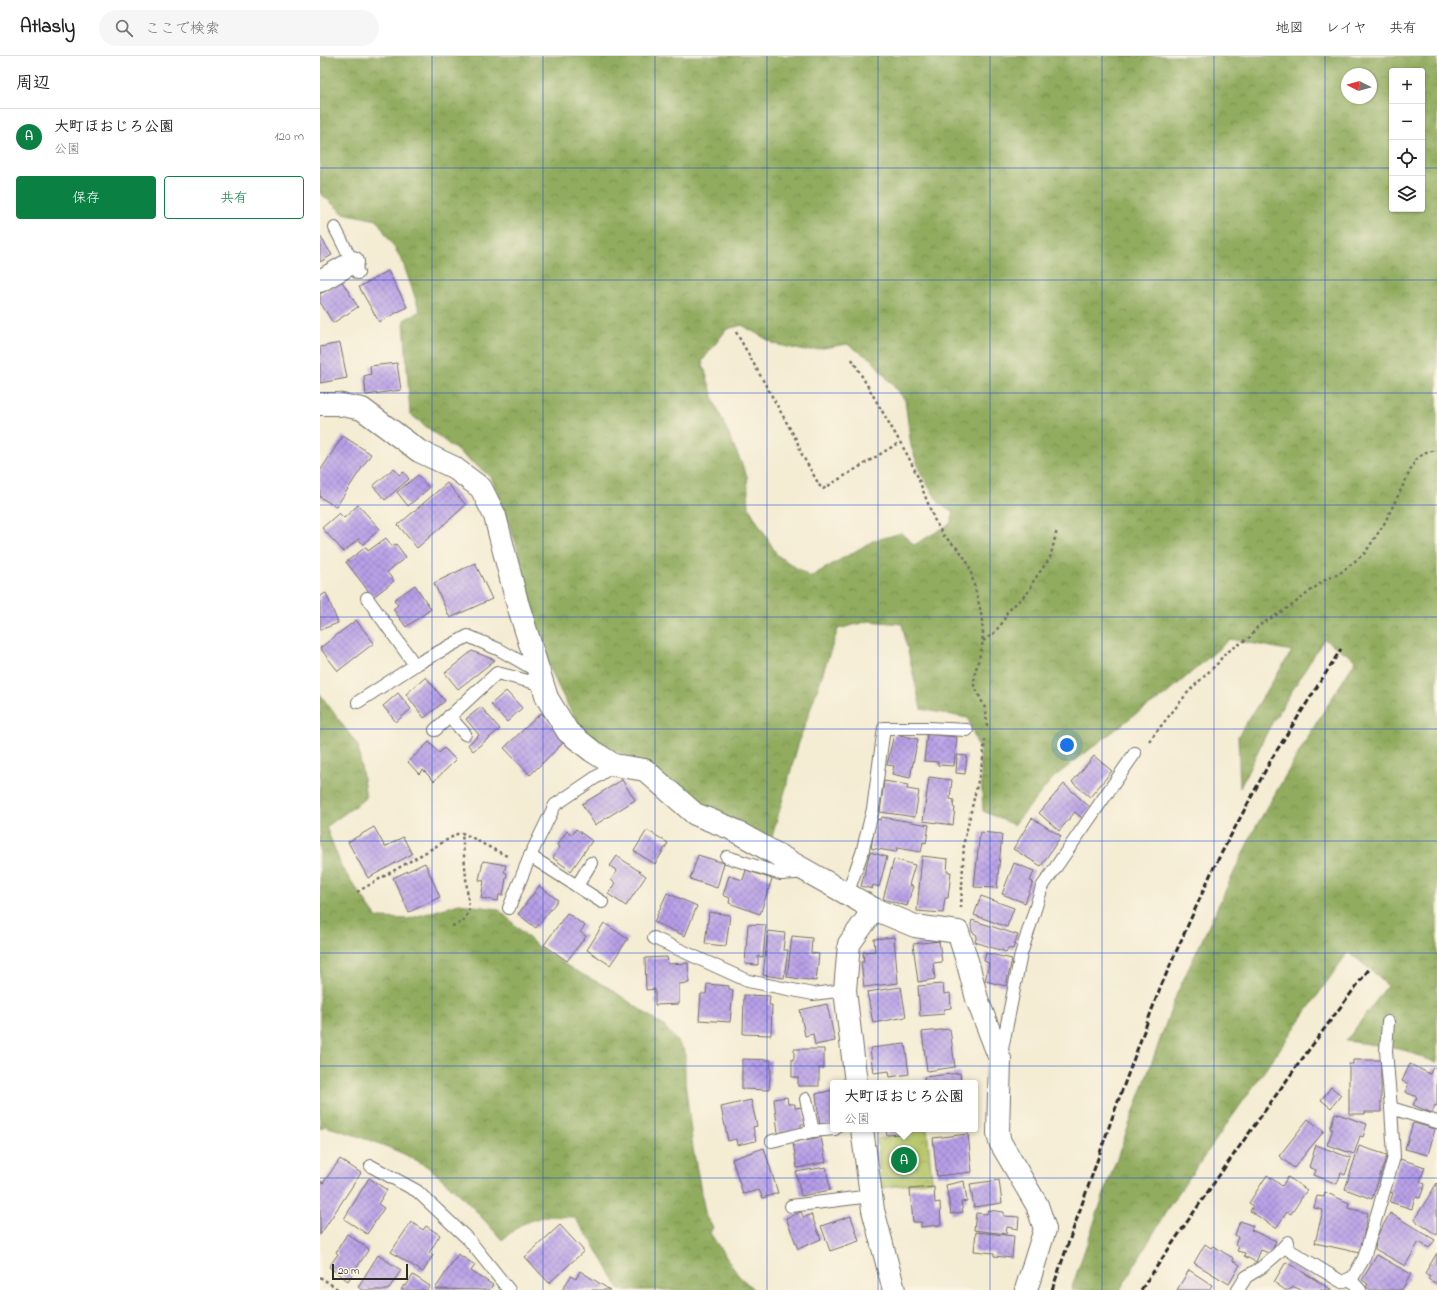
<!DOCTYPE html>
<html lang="ja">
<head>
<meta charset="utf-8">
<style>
  :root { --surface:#fff; --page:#f6f6f6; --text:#222; --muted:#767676; --line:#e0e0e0; --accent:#0b8043 }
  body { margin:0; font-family:"Indie Flower","Klee One",sans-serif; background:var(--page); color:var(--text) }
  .controls { position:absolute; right:12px; top:12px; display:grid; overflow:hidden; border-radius:4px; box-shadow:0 1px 3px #0004 }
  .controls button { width:36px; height:36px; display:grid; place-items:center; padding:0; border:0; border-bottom:1px solid var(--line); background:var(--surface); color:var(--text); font:20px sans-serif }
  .compass { position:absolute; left:1021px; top:12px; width:36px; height:36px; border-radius:50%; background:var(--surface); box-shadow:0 1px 3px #0004; rotate:275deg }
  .scale { position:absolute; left:12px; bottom:10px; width:76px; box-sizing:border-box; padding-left:4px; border:2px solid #2b2b2b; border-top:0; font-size:11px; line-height:14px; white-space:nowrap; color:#2b2b2b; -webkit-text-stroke:3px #fcf5e5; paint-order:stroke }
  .you { position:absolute; left:747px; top:689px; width:14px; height:14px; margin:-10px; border:3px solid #fff; border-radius:50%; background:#1a73e8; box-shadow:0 0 0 6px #1a73e833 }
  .badge { display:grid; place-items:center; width:26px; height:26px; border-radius:50%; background:var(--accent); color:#fff; font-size:13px; font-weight:700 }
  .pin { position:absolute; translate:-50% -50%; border:2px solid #fff; box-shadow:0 1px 4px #0006 }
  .popup { position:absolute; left:510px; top:1024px; width:148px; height:52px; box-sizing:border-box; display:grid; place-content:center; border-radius:4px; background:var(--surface); filter:drop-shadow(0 1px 3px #0005); font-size:13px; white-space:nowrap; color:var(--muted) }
  .popup b { font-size:15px; color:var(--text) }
  .popup::after { content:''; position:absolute; left:50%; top:100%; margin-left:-8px; border:8px solid transparent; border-top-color:var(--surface) }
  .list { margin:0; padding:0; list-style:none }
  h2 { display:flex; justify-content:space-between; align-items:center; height:52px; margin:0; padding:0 16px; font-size:17px }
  h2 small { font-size:13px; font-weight:400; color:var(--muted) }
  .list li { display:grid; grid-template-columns:26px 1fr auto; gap:12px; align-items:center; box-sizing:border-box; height:56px; padding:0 16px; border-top:1px solid var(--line) }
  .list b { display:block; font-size:15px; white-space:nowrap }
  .list p { margin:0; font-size:13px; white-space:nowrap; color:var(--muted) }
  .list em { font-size:13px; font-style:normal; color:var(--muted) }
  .actions { display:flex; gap:8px; padding:12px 16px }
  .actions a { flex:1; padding:9px 0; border:1px solid var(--accent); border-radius:4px; text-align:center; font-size:14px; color:var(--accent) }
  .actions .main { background:var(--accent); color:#fff }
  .icon { flex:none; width:22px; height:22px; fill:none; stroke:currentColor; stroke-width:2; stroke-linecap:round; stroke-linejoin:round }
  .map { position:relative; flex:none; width:1117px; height:1234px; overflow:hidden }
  header { display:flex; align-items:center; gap:24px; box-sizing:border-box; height:56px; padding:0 20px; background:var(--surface); border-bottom:1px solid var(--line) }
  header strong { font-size:19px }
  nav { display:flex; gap:22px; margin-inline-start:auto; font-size:14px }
  .search { width:280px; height:36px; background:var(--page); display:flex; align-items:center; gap:10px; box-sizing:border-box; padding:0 14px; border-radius:22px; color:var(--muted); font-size:15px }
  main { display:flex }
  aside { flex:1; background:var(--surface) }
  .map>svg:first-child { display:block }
</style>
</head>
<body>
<header>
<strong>Atlasly</strong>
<div class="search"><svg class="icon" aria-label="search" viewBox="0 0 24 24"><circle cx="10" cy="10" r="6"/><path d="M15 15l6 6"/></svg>ここで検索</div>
<nav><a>地図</a><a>レイヤ</a><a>共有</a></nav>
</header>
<main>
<aside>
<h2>周辺<small></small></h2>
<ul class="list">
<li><span class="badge">A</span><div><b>大町ほおじろ公園</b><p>公園</p></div><em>120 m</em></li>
</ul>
<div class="actions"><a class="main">保存</a><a>共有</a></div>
</aside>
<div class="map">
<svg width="1117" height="1234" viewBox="0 0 1117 1234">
  <defs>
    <pattern id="forest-crowns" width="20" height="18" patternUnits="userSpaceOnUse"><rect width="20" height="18" fill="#91ac5e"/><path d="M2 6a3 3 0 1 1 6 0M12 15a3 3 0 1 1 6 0" fill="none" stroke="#778c4e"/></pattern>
    <pattern id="park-crowns" width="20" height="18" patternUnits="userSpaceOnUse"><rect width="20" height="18" fill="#b7c76a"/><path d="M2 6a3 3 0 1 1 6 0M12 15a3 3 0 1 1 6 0" fill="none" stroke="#9eab5c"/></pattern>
    <pattern id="building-cross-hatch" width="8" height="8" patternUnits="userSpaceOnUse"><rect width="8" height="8" fill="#b79ee8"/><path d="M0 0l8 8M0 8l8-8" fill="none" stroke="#9581bc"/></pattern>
  </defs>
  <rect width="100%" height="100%" fill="#fcf5e5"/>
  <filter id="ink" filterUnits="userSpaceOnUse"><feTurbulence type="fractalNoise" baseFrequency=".025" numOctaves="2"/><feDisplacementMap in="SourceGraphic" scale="8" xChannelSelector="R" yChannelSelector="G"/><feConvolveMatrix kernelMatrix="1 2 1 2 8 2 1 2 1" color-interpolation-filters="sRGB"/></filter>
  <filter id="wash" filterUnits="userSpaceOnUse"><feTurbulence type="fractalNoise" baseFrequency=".012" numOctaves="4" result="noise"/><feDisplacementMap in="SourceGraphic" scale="16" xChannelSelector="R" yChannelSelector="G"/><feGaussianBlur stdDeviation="0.9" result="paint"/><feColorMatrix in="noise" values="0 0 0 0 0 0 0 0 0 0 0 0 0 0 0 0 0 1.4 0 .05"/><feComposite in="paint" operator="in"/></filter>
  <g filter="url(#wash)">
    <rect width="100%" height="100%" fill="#f4ecd3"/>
    <g fill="url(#forest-crowns)" stroke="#5e6c44" fill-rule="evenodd">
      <path d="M0,0H1117V1007L1079,992L1026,985L1067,930L1049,912L1028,896L850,1149L800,1234H751L785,1135L857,937L934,774L992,674L1036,604L1004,583L949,672L920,732L918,680L972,595L910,583L844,640L814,659L733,722L694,769L663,755L660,697L648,662L601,653L582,568L549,565L518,573L478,689L450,788L398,771L330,712L262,677L238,630L223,595L197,490L171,421L90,358L84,264L100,255L82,204L57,164L23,157L0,137ZM1072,15H1102V153H1072ZM1027,18H1051V42H1027ZM422,269L455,288L485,295L527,288L551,303L585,344L591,390L602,420L620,448L634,456L630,468L594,489L581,477L553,485L490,521L457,499L429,452L427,420L395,347L382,305L407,273Z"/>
      <path d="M0,638L38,690L46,742L6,771L22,812L57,862L88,863L139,848L178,853L217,890L254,914L289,932L344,970L365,995V1024L373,1093L386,1161L393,1171L390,1177L418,1219L434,1234H300L274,1189L254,1161L224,1160L200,1169L182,1184C163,1162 144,1141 121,1122C116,1118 111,1113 105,1109C74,1091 39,1080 5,1070L0,1073Z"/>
    </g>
    <path fill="url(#park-crowns)" stroke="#71794a" d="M607,1073L612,1125L561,1132L557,1083Z"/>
    <g id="blocks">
      <g fill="url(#building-cross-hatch)">
        <path d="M0,180L12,199L0,206Z"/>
        <path d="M68,215L87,251L59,266L39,231Z"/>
        <path d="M21,224L38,251L13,267L0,246V238Z"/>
        <path d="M20,287L27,322L0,327V291Z"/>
        <path d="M77,307L81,334L46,339L44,320L51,318L50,310Z"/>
        <path d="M23,380L51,398L16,451L0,441V415Z"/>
        <path d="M74,412L79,419L84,416L89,423L65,444L53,430Z"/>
        <path d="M98,419L109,432L88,450L77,436Z"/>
        <path d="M127,427L146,449L97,492L78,469Z"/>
        <path d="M38,449L60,473L43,488L38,483L24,496L2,472L19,457L24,462Z"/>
        <path d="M66,482L72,490L76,488L86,501L67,516L74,525L53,541L26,506L46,491L48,495Z"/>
        <path d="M155,507L172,543L130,562L114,527Z"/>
        <path d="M95,529L111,553L86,571L73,553L78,549L74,544Z"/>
        <path d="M6,537L18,567L0,574V540Z"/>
        <path d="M36,564L54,587L18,615L0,592Z"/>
        <path d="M152,595L175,604L138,633L125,617Z"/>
        <path d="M106,621L125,645L104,662L86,638Z"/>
        <path d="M186,635L202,652L187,666L171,648Z"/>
        <path d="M78,637L91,653L76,666L63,650Z"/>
        <path d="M161,651L180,673L153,695L148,689L159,679L146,663Z"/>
        <path d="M221,657L246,684L210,719L184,692Z"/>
        <path d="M574,678L598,683L590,722L572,718L574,710L567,709Z"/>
        <path d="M607,678L637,681L634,710L618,709V706L604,705Z"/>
        <path d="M109,686L119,697L124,692L136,704L114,725L103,714L99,718L88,706Z"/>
        <path d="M637,699L647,700L645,718L636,717Z"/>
        <path d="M774,700L792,715L770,741L752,726Z"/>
        <path d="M609,721L632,724L630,743L634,744L633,751L635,752L633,769L603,765Z"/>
        <path d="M302,724L315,744L275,769L262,748Z"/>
        <path d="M564,725L588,729L587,733L599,735L595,761L560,756Z"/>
        <path d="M744,728L771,752L762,762L755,756L739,775L719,757Z"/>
        <path d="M562,761L609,769L606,787L603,786L601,796L577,792L576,796L551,792L556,763L561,764Z"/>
        <path d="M712,762L741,780L721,810L693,793Z"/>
        <path d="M54,771L65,791L83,781L92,798L48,822L28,786Z"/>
        <path d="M256,773L272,785L251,815L233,802L240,791L237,789L247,775L252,779Z"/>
        <path d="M327,774L348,787L335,808L314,795Z"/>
        <path d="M660,776L682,778L677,832L654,831Z"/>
        <path d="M550,796L567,801L559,831L553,829L552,833L541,830Z"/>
        <path d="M378,799L404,807L397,832L370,823Z"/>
        <path d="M297,800L326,820L306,850L288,838L295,827L291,824L297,815L290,810Z"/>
        <path d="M602,800L628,803L627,816H631L628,842H625L623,857L597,855Z"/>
        <path d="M574,803L595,809L589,829L593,830L587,850L563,843Z"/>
        <path d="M163,805L186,809L184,816L187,817L183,839H179L178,845L161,842L164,825L159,824Z"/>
        <path d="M105,807L120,841L89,856L73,822Z"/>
        <path d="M694,807L714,815L710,825L713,826L705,847L682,838Z"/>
        <path d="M426,814L452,823L440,858L409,847L410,842L403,839L409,820L423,824Z"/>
        <path d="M219,830L238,844L216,872L198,858Z"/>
        <path d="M347,837L377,850L365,880L334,866Z"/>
        <path d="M661,840L694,852L687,871L654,859Z"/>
        <path d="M389,856L410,859L406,890L385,888Z"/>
        <path d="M247,857L265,870L260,876L266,880L247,905L224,889Z"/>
        <path d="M652,864L698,879L693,893L688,892L686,896L655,886L657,879L652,876L651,868Z"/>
        <path d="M284,867L308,883L290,909L267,894Z"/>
        <path d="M428,868L446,869L443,901L438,900V909L425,908Z"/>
        <path d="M448,875L465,877L463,894H468L464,922L443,919Z"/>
        <path d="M472,880L492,882L491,897L499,898L496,925L467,921Z"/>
        <path d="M574,881L578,927L544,931L541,906H544L543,896L555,895L554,883Z"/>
        <path d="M619,885L622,906L613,907L615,923L598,926L593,888Z"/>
        <path d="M666,897L692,903L686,930L665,925L669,907L664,905Z"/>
        <path d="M347,901L348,908L368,907L369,927L359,928V948L335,949V933L326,934L325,902Z"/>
        <path d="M387,928L409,930V933L413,934L410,966L379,964L381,938H386Z"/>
        <path d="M623,928L624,938L630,937L631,952L624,953L625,958L600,960L598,930Z"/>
        <path d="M581,931L586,961L553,967L547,936Z"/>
        <path d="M424,939L450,940L449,949H452L451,979L423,978Z"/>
        <path d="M507,948L515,985L495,989L493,978L485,980L480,954Z"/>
        <path d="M630,973L635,1011L607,1015L602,976Z"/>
        <path d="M585,988L589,1018L570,1021L569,1015L553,1017L550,992Z"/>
        <path d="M474,993H504V1012H499V1030H478V1021H472V1003H474Z"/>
        <path d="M422,1003L451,1004L449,1034L422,1033Z"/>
        <path d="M1033,1004H1061V1056H1045V1058H1029V1008H1033Z"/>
        <path d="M1090,1008L1110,1018L1113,1011L1117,1013V1050L1115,1049L1112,1057L1093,1049L1097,1041L1085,1036L1089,1028L1082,1025Z"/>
        <path d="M640,1017L641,1027H605L604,1021Z"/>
        <path d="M1011,1031L1021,1039L1011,1052L1001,1044Z"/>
        <path d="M513,1034V1069L500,1071L496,1038Z"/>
        <path d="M467,1041L468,1048H475V1052L483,1051L485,1068H481V1073L458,1077L454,1043Z"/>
        <path d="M431,1044L437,1070L433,1071L436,1085L417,1089L416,1083L408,1085L401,1051Z"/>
        <path d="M1015,1057L1047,1068L1043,1081L1040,1080L1034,1098L1007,1089L1013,1073H1010Z"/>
        <path d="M988,1063L1004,1075L974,1112L959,1100Z"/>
        <path d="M1093,1067L1115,1073L1108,1099L1085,1093Z"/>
        <path d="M566,1073H579L580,1078L567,1079Z"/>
        <path d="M648,1078L652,1116L617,1120L613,1082Z"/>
        <path d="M501,1081L506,1106L477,1112L473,1086Z"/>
        <path d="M996,1089L1031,1102L1025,1119L1021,1117L1017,1128L994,1119L996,1114L989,1111Z"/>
        <path d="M1039,1090L1067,1099L1052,1143L1025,1133Z"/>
        <path d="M444,1092L458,1137L443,1142L439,1134L423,1138L412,1103Z"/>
        <path d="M20,1103L41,1117L0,1179V1125L3,1127Z"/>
        <path d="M1080,1103L1105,1111L1100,1126L1105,1128L1100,1142L1095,1141L1092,1153L1070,1146L1073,1137L1069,1136Z"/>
        <path d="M506,1111L510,1134L481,1140L476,1116Z"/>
        <path d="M947,1119L962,1130L968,1121L987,1134L971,1158L967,1156L956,1172L930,1155L933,1150L929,1147Z"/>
        <path d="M49,1122L67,1134L58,1148L64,1152L47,1178L24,1163Z"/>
        <path d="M679,1124L682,1147L654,1151L650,1128Z"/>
        <path d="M644,1125L647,1145L641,1146L643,1156L631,1158L626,1129Z"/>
        <path d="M1117,1127V1179L1094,1164Z"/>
        <path d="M614,1131L615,1147L620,1146L621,1169L601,1171V1166H593L590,1133Z"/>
        <path d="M1005,1136L1029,1147L1028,1152L1048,1157L1040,1197L995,1187L1003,1154L994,1152L997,1140L1004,1141Z"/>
        <path d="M668,1154L684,1156V1160L699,1161L698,1173L687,1171L686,1178L654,1174L656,1157L667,1158Z"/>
        <path d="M481,1156L484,1162L491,1158L501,1183L478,1193L466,1162Z"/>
        <path d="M1070,1157L1115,1184L1109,1192L1099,1186L1085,1210L1055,1193L1056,1182Z"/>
        <path d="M531,1160L539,1185L510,1195L501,1170Z"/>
        <path d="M920,1165L933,1170L931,1174L956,1185L951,1198L941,1194L936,1206L924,1200L925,1197L917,1195L919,1191L915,1189L918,1181L915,1179Z"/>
        <path d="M91,1166L103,1174L106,1170L120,1179L109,1197L113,1199L103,1216L71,1196Z"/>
        <path d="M240,1169L264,1195L229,1227L205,1201Z"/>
        <path d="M656,1176L694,1180L692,1202L674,1200V1197L654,1195Z"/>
        <path d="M27,1178L49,1193L28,1225L9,1211L18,1198L16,1196Z"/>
        <path d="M885,1188L891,1192L893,1190L913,1202L912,1204L920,1209L909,1228L874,1207Z"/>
        <path d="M1117,1197V1228L1108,1223L1110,1220L1105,1217Z"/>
        <path d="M138,1198L155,1209L151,1215L173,1229L169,1234L115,1233Z"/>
        <path d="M58,1199L81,1214L68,1234H42L38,1231Z"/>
        <path d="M1057,1199L1091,1218L1082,1234H1051L1046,1231L1048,1228L1042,1224Z"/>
        <path d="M966,1206L986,1218L1012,1234H982L974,1231L969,1234H965L954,1226Z"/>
        <path d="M869,1214L892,1229L889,1234H857Z"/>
        <path d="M260,1215L290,1234H242L251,1220L256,1223Z"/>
        <path d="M93,1219L110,1230L107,1234H81L84,1229L86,1230Z"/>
      </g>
    </g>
  </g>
  <g filter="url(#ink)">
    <use href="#blocks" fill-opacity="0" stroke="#716f66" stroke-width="1"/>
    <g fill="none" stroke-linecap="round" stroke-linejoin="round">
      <defs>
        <g id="service">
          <path d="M15,172L38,217"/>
          <path d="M47,542L95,609"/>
          <path d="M38,646L95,609L148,580L180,594L219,616"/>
          <path d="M129,660L145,678"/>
          <path d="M115,674L177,617L223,629"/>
          <path d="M407,801L461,818L475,817L485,814"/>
          <path d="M257,830L271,807"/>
          <path d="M527,838L542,797L553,753L564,672H608L647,674"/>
          <path d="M282,846L210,800L235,749L294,709"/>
          <path d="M189,852L210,800"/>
          <path d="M334,882L428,925L493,938L525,934"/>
          <path d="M681,998L701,898L722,831L815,697"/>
          <path d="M486,1043L493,1075"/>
          <path d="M1071,1052L1117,1066"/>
          <path d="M452,1085L493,1075L515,1073"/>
          <path d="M51,1110L97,1135L149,1184L189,1234"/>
          <path d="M471,1150L551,1140"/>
          <path d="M964,1191L1022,1226L1033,1221L1044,1202L1074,1101L1071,1052L1066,995L1068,966"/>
          <path d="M1030,1223L1040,1234"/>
          <path d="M918,1234L926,1221L942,1211L957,1198L968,1186"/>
        </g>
        <g id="minor">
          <path d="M0,225L33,206"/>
          <path d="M0,348H17L42,353L99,395L133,411L161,432L175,460L197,546L223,629L227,642L248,676L272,695L294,709L325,714L375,758L410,772L554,853L529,888L525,934L536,1027"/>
          <path d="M554,853L595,870L638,876L648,908L657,943L680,1003L678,1077L680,1086L717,1149L725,1173L706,1234"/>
          <path d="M542,1073L553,1154L574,1234"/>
        </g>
      </defs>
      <use href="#service" stroke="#716f66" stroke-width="14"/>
      <use href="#minor" stroke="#716f66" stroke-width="24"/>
      <g stroke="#716f66" stroke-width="2.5" stroke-dasharray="3 3" stroke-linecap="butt">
        <path d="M416,276L477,385L481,397L501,432L503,433L580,386"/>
        <path d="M532,303L588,400L597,419L614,463L623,479L640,495L649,509L661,556L663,576L662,591L655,617L654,629L666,654L667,671"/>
        <path d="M663,585L673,578L683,566L687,556L709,535L714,524L730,502L737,474"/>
        <path d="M829,685L869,635L899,606L903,599L930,581L938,570L971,550L1006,523L1019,518L1045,497L1064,468L1096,403L1106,396L1117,394"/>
        <path d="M37,836L137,778L142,777L151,781L165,789L189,801"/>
        <path d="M641,852L644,786L663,703L665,682"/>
        <path d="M132,870L143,866L149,855L142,777"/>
        <path d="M0,1221L19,1234"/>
      </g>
      <use href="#service" stroke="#fff" stroke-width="12"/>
      <use href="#minor" stroke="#fff" stroke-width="22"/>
      <g stroke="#2b2b2b" stroke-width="3" stroke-dasharray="6 3" stroke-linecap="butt">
        <path d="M732,1234L797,1048L840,932L892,815L952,702L1021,593"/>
        <path d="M821,1234C894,1125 970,1017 1050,912"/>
      </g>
    </g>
  </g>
  <path fill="none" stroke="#1d4ed8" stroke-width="1" stroke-opacity="0.55" d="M112,0V1234M223,0V1234M335,0V1234M447,0V1234M558,0V1234M670,0V1234M782,0V1234M894,0V1234M1005,0V1234M0,112H1072M1102,112H1117M0,224H1117M0,337H1117M0,449H1117M0,561H1117M0,673H1117M0,785H1117M0,897H1117M0,1010H1117M0,1122H1117"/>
</svg>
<div class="controls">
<button>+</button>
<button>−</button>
<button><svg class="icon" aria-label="locate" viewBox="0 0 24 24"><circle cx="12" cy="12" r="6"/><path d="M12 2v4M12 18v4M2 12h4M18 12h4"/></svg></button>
<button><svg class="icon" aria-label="layers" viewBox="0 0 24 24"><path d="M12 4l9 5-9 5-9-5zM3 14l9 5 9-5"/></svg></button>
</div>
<svg class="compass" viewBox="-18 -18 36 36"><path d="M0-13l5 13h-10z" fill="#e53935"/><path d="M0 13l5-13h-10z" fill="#767676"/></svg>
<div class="scale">20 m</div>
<div class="you"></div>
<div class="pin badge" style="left:584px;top:1104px">A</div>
<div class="popup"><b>大町ほおじろ公園</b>公園</div>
</div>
</main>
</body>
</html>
